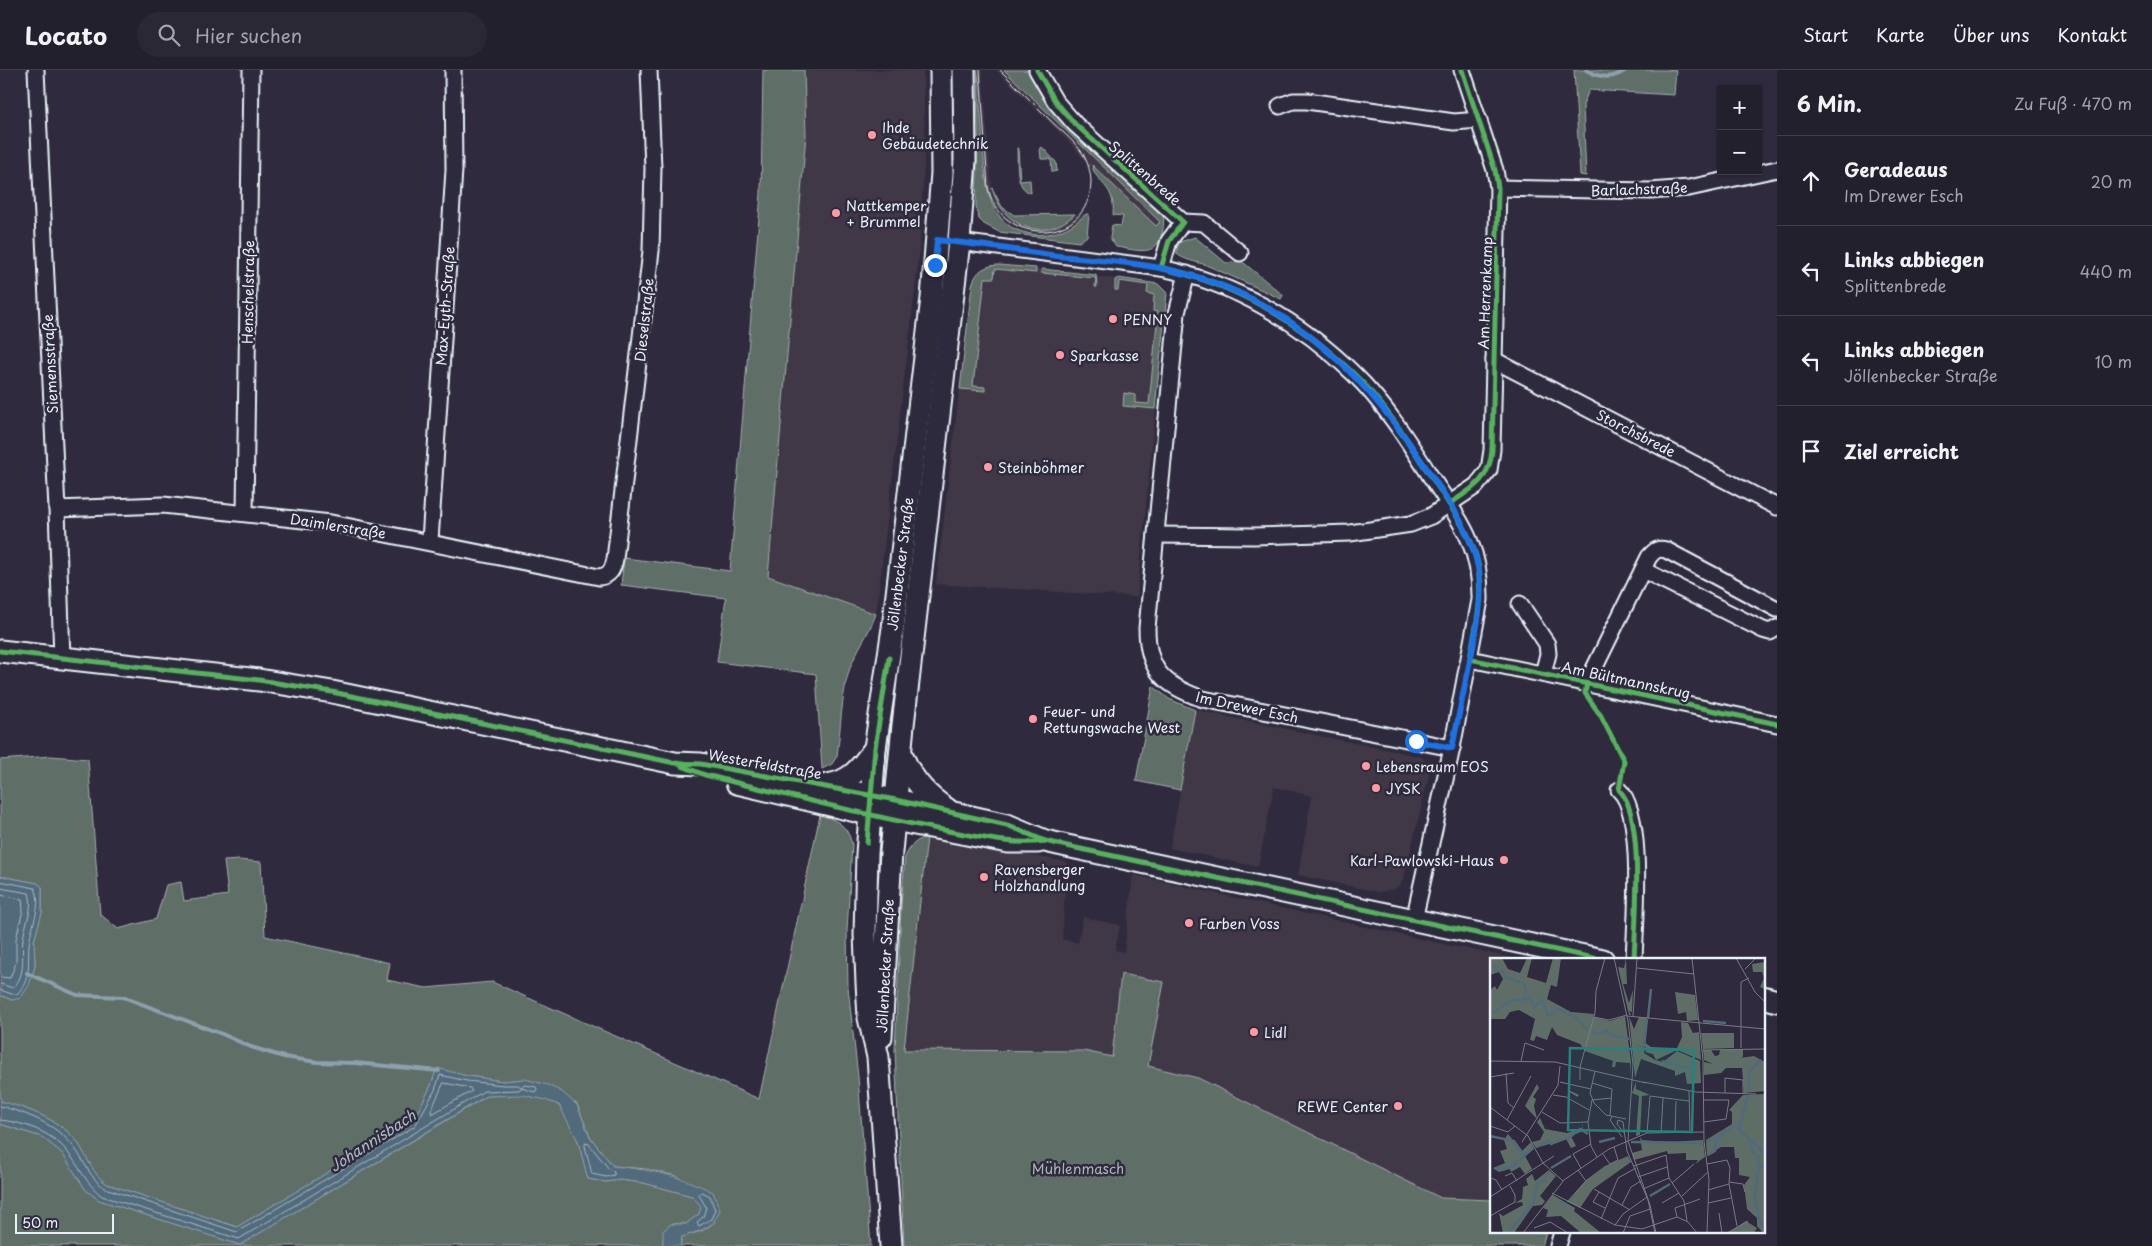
<!DOCTYPE html>
<html lang="de">
<head>
<meta charset="utf-8">
<style>
  :root { --surface:#23202e; --page:#2b2836; --text:#f1f3f6; --muted:#a3a3aa; --line:#403e4a }
  body { margin:0; font-family:"Playpen Sans",sans-serif; background:var(--page); color:var(--text) }
  .controls { position:absolute; right:15px; top:15px; display:grid; overflow:hidden; border-radius:0px; box-shadow:0 1px 4px #0004 }
  .controls button { width:45px; height:45px; display:grid; place-items:center; padding:0; border:0; border-bottom:1px solid var(--line); background:var(--surface); color:var(--text); font:25px sans-serif }
  .scale { position:absolute; left:15px; bottom:12px; width:99px; box-sizing:border-box; padding-left:5px; border:2px solid #e8f1f8; border-top:0; font-size:14px; line-height:18px; white-space:nowrap; color:#e8f1f8; -webkit-text-stroke:4px #2f2a3d; paint-order:stroke }
  .stop { position:absolute; width:15px; height:15px; margin:-11px; border:4px solid #1a73e8; border-radius:50%; background:#fff }
  .stop.end { background:#1a73e8; border-color:#fff; box-shadow:0 1px 5px #0008 }
  .list { margin:0; padding:0; list-style:none }
  h2 { display:flex; justify-content:space-between; align-items:center; height:65px; margin:0; padding:0 20px; font-size:21px }
  h2 small { font-size:16px; font-weight:400; color:var(--muted) }
  .list li { display:grid; grid-template-columns:32px 1fr auto; gap:15px; align-items:center; box-sizing:border-box; height:90px; padding:0 20px; border-top:1px solid var(--line) }
  .list b { display:block; font-size:19px; white-space:nowrap }
  .list p { margin:0; font-size:16px; white-space:nowrap; color:var(--muted) }
  .list em { font-size:16px; font-style:normal; color:var(--muted) }
  .icon { flex:none; width:28px; height:28px; fill:none; stroke:currentColor; stroke-width:2; stroke-linecap:round; stroke-linejoin:round }
  .map { position:relative; flex:none; width:1777px; height:1176px; overflow:hidden }
  header { display:flex; align-items:center; gap:30px; box-sizing:border-box; height:70px; padding:0 25px; background:var(--surface); border-bottom:1px solid var(--line) }
  header strong { font-size:24px }
  nav { display:flex; gap:28px; margin-inline-start:auto; font-size:18px }
  .search { width:350px; height:45px; background:var(--page); display:flex; align-items:center; gap:12px; box-sizing:border-box; padding:0 18px; border-radius:28px; color:var(--muted); font-size:19px }
  main { display:flex }
  aside { flex:1; background:var(--surface) }
  .map>svg:first-child { display:block }
</style>
</head>
<body>
<header>
<strong>Locato</strong>
<div class="search"><svg class="icon" aria-label="search" viewBox="0 0 24 24"><circle cx="10" cy="10" r="6"/><path d="M15 15l6 6"/></svg>Hier suchen</div>
<nav><a>Start</a><a>Karte</a><a>Über uns</a><a>Kontakt</a></nav>
</header>
<main>
<div class="map">
<svg width="1777" height="1176" viewBox="0 0 1777 1176">
  <rect width="100%" height="100%" fill="#2f2a3d"/>
  <filter id="ink" filterUnits="userSpaceOnUse"><feTurbulence type="fractalNoise" baseFrequency=".02" numOctaves="2"/><feDisplacementMap in="SourceGraphic" scale="10" xChannelSelector="R" yChannelSelector="G"/><feConvolveMatrix kernelMatrix="1 2 1 2 8 2 1 2 1" color-interpolation-filters="sRGB"/></filter>
  <g filter="url(#ink)">
    <g fill="#413946">
      <path d="M804,0H923L925,74L919,186L876,544L768,506L806,65Z"/>
      <path d="M977,0H982L992,118L998,135L1021,155L1032,159L1060,155L1075,144H1086L1072,156L1058,163L1051,164L1025,162L1006,152L994,138L986,113Z"/>
      <path d="M996,0H1004L1160,152L1156,156L1092,96L1093,101L1073,76Z"/>
      <path d="M998,195L1158,214L1167,223L1137,527L936,514L972,215L980,200L988,196Z"/>
      <path d="M1195,640L1422,687L1429,698V705L1405,804L1402,812L1395,819L1378,822L1298,805L1312,726L1274,717L1258,797L1170,778Z"/>
      <path d="M927,767L1067,792L1062,869L1078,873L1083,847L1120,855L1115,880L1124,882L1133,805L1452,876L1524,890H1491V1130L1442,1128L1198,1008L1147,996L1164,912L1121,904L1112,988L1084,981L904,980Z"/>
    </g>
    <g fill="#5e6e66" stroke="#a3b0af">
      <path d="M763,0H804L806,65L768,506L876,544C869,564 856,580 849,601C841,628 841,657 837,686L832,694L822,699L816,604L717,592L726,528L621,515L624,488L730,501L761,123Z"/>
      <path d="M977,0C979,7 979,18 979,26C981,44 982,61 983,79C986,114 987,157 1031,164C1053,167 1070,159 1086,144H1089L1087,166L1079,172L999,162L984,154L979,149L976,137L978,60Z"/>
      <path d="M1004,0H1030L1046,32L1077,65L1163,143C1165,156 1162,177 1148,180C1138,182 1125,178 1116,177L1110,168L1112,155L1121,156L1123,146L1113,145C1116,114 1095,114 1092,95L1156,156L1160,152Z"/>
      <path d="M1574,0H1676L1674,25L1589,20L1583,35L1586,106L1580,105Z"/>
      <path d="M1042,77L1056,92L1057,101L1052,102L1051,89H1041L1040,79Z"/>
      <path d="M1017,78H1018L1020,111L1030,110L1031,123C1014,118 1018,93 1017,78Z"/>
      <path d="M992,118L1002,137L1014,145L1075,144C1043,174 1003,157 992,118Z"/>
      <path d="M1195,167L1226,193L1236,192L1239,189L1283,225L1281,229C1256,217 1231,206 1206,195C1197,192 1184,190 1177,184V178L1180,172Z"/>
      <path d="M998,195L1036,198V203L995,199L994,208H985L973,316L985,317V321L960,319L972,215C976,201 984,196 998,195Z"/>
      <path d="M1042,199L1096,205L1097,217H1095L1096,208L1041,203Z"/>
      <path d="M1118,208L1158,214L1167,223L1155,339L1123,336L1124,323L1135,325V333L1149,334L1158,242L1153,241L1154,225L1147,223L1148,215L1119,211L1118,220H1115V210Z"/>
      <path d="M1153,616L1169,629L1195,640L1180,720L1136,711Z"/>
      <path d="M890,649L896,650L890,710L884,709Z"/>
      <path d="M51,686L88,689L100,844L118,859L156,849L166,815L181,812L184,831L228,825L224,791L239,790L261,792L265,866L390,893L387,910L426,918L492,912L759,1029L820,745C838,750 848,756 852,775L847,861L848,917L858,1007L871,1176H680L682,1167L704,1160L715,1152L677,1106L646,1099L613,1096L590,1067L577,1034L525,1009L503,1011L467,1006L437,999L430,1018L412,1052L237,1157L107,1114C92,1104 88,1088 78,1073C61,1050 27,1038 0,1031V925L12,930L32,905L35,896L34,871L42,842V817L37,813L0,806V690Z"/>
      <path d="M927,767L904,980L1084,981L1112,987L1121,904L1164,912L1148,996L1198,1008L1441,1128L1491,1130V1162H1546L1542,1176H904L895,981L901,837L905,787L911,776L920,769Z"/>
      <path d="M522,1024C534,1027 550,1028 559,1036C575,1050 583,1090 588,1109L606,1112L619,1110L644,1113L692,1126L702,1136L699,1144L686,1154H672L664,1161L663,1176H0V1054L42,1067L62,1083L86,1120L99,1130L240,1175L487,1026Z"/>
    </g>
    <g fill="#516a7b" stroke="#8da0ad">
      <path d="M0,806L37,813L42,817V842L34,871L35,896L29,915L21,928L12,930L0,925Z"/>
      <path d="M437,998L467,1006L503,1011L525,1009L548,1015L562,1022L577,1035L590,1067L613,1096C651,1100 679,1105 713,1122L720,1140C712,1159 701,1160 682,1167L680,1176H663V1161L671,1154H686L699,1144L701,1136L692,1126L644,1113L619,1110L606,1112L588,1109L578,1071L559,1035L542,1029L522,1025L486,1026L240,1175L99,1130L86,1120L62,1083L42,1067L0,1054V1031C27,1038 61,1050 78,1073C88,1088 92,1104 107,1114L237,1157L412,1052L430,1018Z"/>
    </g>
    <g fill="none" stroke-linecap="round" stroke-linejoin="round">
      <g stroke="#acbbc6" stroke-width="1">
        <path d="M0,811L35,818C42,834 33,852 30,868C26,888 34,906 17,924H12L0,920"/>
        <path d="M0,818L29,823C34,839 25,853 23,869C21,886 27,904 13,918L0,914"/>
        <path d="M0,825L22,829L23,840L16,869V893L10,908L0,907"/>
        <path d="M444,1013L470,1018L472,1021L432,1044L431,1041Z"/>
        <path d="M0,1036C26,1043 56,1054 73,1076C85,1091 89,1108 105,1118L237,1162L415,1056L435,1020L440,1005L467,1011L503,1015H518L521,1017L525,1015L536,1017L537,1019L535,1022L521,1018L519,1020L484,1021L239,1169L102,1126C85,1113 79,1095 66,1080C51,1062 23,1052 0,1050"/>
        <path d="M586,1073L589,1074L609,1099L614,1102V1105L606,1107L592,1104L585,1076Z"/>
        <path d="M702,1122L710,1126L715,1140L711,1149L699,1156L697,1152L703,1147L706,1137L699,1125Z"/>
      </g>
      <g stroke="#8da0ad" stroke-width="4">
        <path d="M1586,0C1601,8 1611,10 1626,0"/>
        <path d="M27,903L77,925L123,927L222,964L251,977L284,987L317,992L355,993L439,1001"/>
      </g>
      <defs>
        <g id="minor">
          <path d="M36,0L57,439L62,589"/>
          <path d="M1037,0L1055,31L1075,54L1183,152L1169,171L1161,198"/>
          <path d="M1280,36L1293,31H1307L1454,52L1479,50"/>
          <path d="M1498,118L1650,121L1689,118L1777,99"/>
          <path d="M1183,152L1204,153L1240,183"/>
          <path d="M959,172L1161,198C1234,213 1301,252 1354,304C1385,334 1408,371 1431,407C1460,451 1481,475 1480,530L1452,678L1414,850"/>
          <path d="M1187,204L1177,243L1147,558C1147,601 1165,616 1203,629L1452,678"/>
          <path d="M1494,290L1777,437"/>
          <path d="M57,439L163,435L331,453L599,507C610,506 613,499 615,489L651,181L653,98L649,0"/>
          <path d="M245,443L251,0"/>
          <path d="M1156,465L1254,466L1350,463L1411,454L1431,446L1476,416L1489,400L1492,380L1498,118L1495,100L1462,0"/>
          <path d="M430,471L454,100L453,0"/>
          <path d="M1643,500L1763,560L1770,562L1777,558"/>
          <path d="M1520,534L1547,574L1548,584L1543,604"/>
          <path d="M1470,589L1777,654"/>
          <path d="M1587,613L1649,487C1655,480 1658,478 1666,480L1777,539"/>
          <path d="M1619,720C1645,743 1635,855 1634,890"/>
          <path d="M1558,1176L1562,1162"/>
        </g>
        <g id="secondary">
          <path d="M0,581L259,610L332,622L675,693L701,694L896,730L1007,755L1045,771L1076,778L1603,890"/>
          <path d="M901,683C910,707 925,725 947,739"/>
          <path d="M737,713L894,750L1008,772H1038"/>
          <path d="M827,715C851,712 862,696 875,678"/>
          <path d="M1763,927L1777,931"/>
          <path d="M881,967L891,782L903,655L959,172L965,90L964,0"/>
          <path d="M891,1176L878,987L869,948L867,913L865,864L867,784L875,678L893,558L932,228L942,103L941,0"/>
        </g>
      </defs>
      <use href="#minor" stroke="#e8f1f8" stroke-width="19"/>
      <use href="#secondary" stroke="#e8f1f8" stroke-width="25"/>
      <use href="#minor" stroke="#2f2a3d" stroke-width="15"/>
      <use href="#secondary" stroke="#2f2a3d" stroke-width="21"/>
      <path stroke="#e8f1f8" stroke-width="1" d="M980,0L988,117C1000,177 1089,176 1091,113C1091,103 1088,93 1083,84C1076,73 1064,63 1054,54C1036,36 1018,18 1000,0"/>
      <defs>
        <g id="cycleway">
          <path d="M1037,0L1055,31L1075,54L1183,152L1169,171L1161,198C1234,213 1300,252 1354,304C1385,334 1409,373 1433,409C1450,436 1472,464 1478,495C1484,527 1476,558 1470,589L1777,654"/>
          <path d="M1449,434C1472,419 1490,410 1492,380L1498,118L1495,100L1462,0"/>
          <path d="M0,581L259,610L332,622L675,693L701,694L896,730L1007,755L1045,771L1076,778L1603,890"/>
          <path d="M1587,613L1585,623L1601,646L1624,691L1619,720C1645,743 1635,855 1634,890"/>
          <path d="M682,696L705,705C784,724 863,745 943,760C977,766 1011,776 1045,771"/>
          <path d="M867,773L875,678L889,588"/>
        </g>
      </defs>
      <use href="#cycleway" stroke="#2f2a3d" stroke-width="8"/>
      <use href="#cycleway" stroke="#56b35d" stroke-width="5"/>
    </g>
  </g>
  <g fill="none" stroke-linecap="round" stroke-linejoin="round" filter="url(#ink)">
    <path stroke="#1a73e8" stroke-width="6" d="M935,195L937,170C978,174 1018,181 1058,186C1096,190 1136,192 1174,201C1284,226 1361,300 1422,392C1446,428 1477,466 1480,511C1482,533 1477,555 1473,576C1466,610 1459,644 1452,678L1416,671"/>
  </g>
  <g fill="#ff9aa2" stroke="#2f2a3d" stroke-width="2">
    <circle cx="872" cy="65" r="5"/>
    <circle cx="836" cy="143" r="5"/>
    <circle cx="1113" cy="249" r="5"/>
    <circle cx="1060" cy="285" r="5"/>
    <circle cx="988" cy="397" r="5"/>
    <circle cx="1033" cy="649" r="5"/>
    <circle cx="1366" cy="696" r="5"/>
    <circle cx="1376" cy="718" r="5"/>
    <circle cx="1504" cy="790" r="5"/>
    <circle cx="984" cy="807" r="5"/>
    <circle cx="1189" cy="853" r="5"/>
    <circle cx="1254" cy="962" r="5"/>
    <circle cx="1398" cy="1036" r="5"/>
  </g>
  <g text-anchor="middle" dominant-baseline="central" stroke-width="5" stroke-linejoin="round" paint-order="stroke">
    <g font-size="14" fill="#e8f1f8" stroke="#2f2a3d" text-anchor="start">
      <text x="882" y="57">Ihde<tspan x="882" dy="16">Gebäudetechnik</tspan></text>
      <text x="846" y="135">Nattkemper<tspan x="846" dy="16">+ Brummel</tspan></text>
      <text x="1123" y="249">PENNY</text>
      <text x="1070" y="285">Sparkasse</text>
      <text x="998" y="397">Steinböhmer</text>
      <text x="1043" y="641">Feuer- und<tspan x="1043" dy="16">Rettungswache West</tspan></text>
      <text x="1376" y="696">Lebensraum EOS</text>
      <text x="1386" y="718">JYSK</text>
      <text x="1494" y="790" text-anchor="end">Karl-Pawlowski-Haus</text>
      <text x="994" y="799">Ravensberger<tspan x="994" dy="16">Holzhandlung</tspan></text>
      <text x="1199" y="853">Farben Voss</text>
      <text x="1264" y="962">Lidl</text>
      <text x="1388" y="1036" text-anchor="end">REWE Center</text>
    </g>
    <g font-size="14" fill="#e8f1f8" stroke="#2f2a3d">
      <text transform="translate(1145 103) rotate(41)">Splittenbrede</text>
      <text transform="translate(1639 119) rotate(-2)">Barlachstraße</text>
      <text transform="translate(248 222) rotate(-89)">Henschelstraße</text>
      <text transform="translate(1485 223) rotate(-88)">Am Herrenkamp</text>
      <text transform="translate(445 236) rotate(-86)">Max-Eyth-Straße</text>
      <text transform="translate(644 250) rotate(-84)">Dieselstraße</text>
      <text transform="translate(50 294) rotate(-93)">Siemensstraße</text>
      <text transform="translate(1636 363) rotate(27)">Storchsbrede</text>
      <text transform="translate(338 456) rotate(9)">Daimlerstraße</text>
      <text transform="translate(900 494) rotate(-83)">Jöllenbecker Straße</text>
      <text transform="translate(1626 610) rotate(12)">Am Bültmannskrug</text>
      <text transform="translate(1247 637) rotate(12)">Im Drewer Esch</text>
      <text transform="translate(765 694) rotate(10)">Westerfeldstraße</text>
      <text transform="translate(885 896) rotate(-87)">Jöllenbecker Straße</text>
    </g>
    <g font-size="14" fill="#aab6b6" stroke="#2f2a3d">
      <text x="1078" y="1098">Mühlenmasch</text>
    </g>
    <g font-size="15" font-style="italic" fill="#acbbc6" stroke="#2f2a3d">
      <text transform="translate(372 1070) rotate(-33)">Johannisbach</text>
    </g>
  </g>
  <g transform="translate(1490 888)">
    <rect width="275" height="275" fill="#2f2a3d"/>
    <path d="M0,0H12L18,11L30,15L37,0H42L37,19L56,25L63,0H71L67,29L61,27L57,41L81,54L104,56L103,59L120,63L135,58L141,104L140,119V105L126,104L125,109H122L123,103L95,93L90,86L67,77L62,69L57,82L46,78L44,83L40,82L45,61L29,52L20,54L15,61H0V32L5,28L7,32L13,21L9,14L0,17ZM136,0L137,26H133L139,45L143,32L142,54L139,53L141,57H139L128,9L134,10ZM275,4V31L270,29L274,20L272,14H263L262,6ZM185,34L205,37L208,62L197,63L196,54L188,56ZM139,58L144,71L149,59L157,60L154,84L161,89L187,90L192,79L191,64L198,65L203,75L209,74L211,102L187,92L166,102L163,96L155,94L157,92L156,90L144,86L155,90L154,95L165,102L173,104L187,93L210,103L211,125L197,126L195,114L185,118V113L151,101L145,120ZM211,75H244V90L213,91ZM253,91V99L250,100L264,98L275,104V133L254,135L252,110H236L231,115L214,117V104L223,106L214,102L213,92H221L225,98L229,97L230,92ZM146,124V131L160,137L152,138L150,177L146,178L149,138L142,135ZM47,126L49,130L43,139L46,141L44,148L47,161L35,148ZM275,136V275H273L267,268V260L257,251L254,227L260,219L249,217V200H245L244,189H231L217,198L216,182L242,166V154L239,152L253,137ZM50,160L55,171L77,175L92,170V165L93,173L81,178L86,188L81,190L76,181L46,190L42,184L50,182L54,174L47,164ZM18,176L32,193L41,184L44,191L35,198L42,211L35,216L30,209L21,214L20,211L9,214L3,210L15,205L10,193L17,191L14,182ZM150,179L152,182L179,184L213,182L215,199L205,206L208,202H196V195L178,196L177,193L144,202L142,195L152,192ZM138,198L141,204L103,231L90,250L78,244L96,222L115,208ZM59,212L66,218L50,238L55,243L52,247L43,248L24,275H13L9,255L13,258L33,247L32,244L25,245L32,241L33,229L38,227L36,221L42,216L45,223ZM63,237L85,250L84,253L111,275H91L71,258L56,259L58,252L53,250ZM256,263L267,270L264,275H238Z" fill="#5e6e66"/>
    <path fill="none" stroke="#516a7b" stroke-width="2.5" d="M4,7L5,13H13L15,19L33,25L36,32L34,40M0,56L23,42L40,41L45,49L52,42L58,57L68,51L85,59L98,72M158,60L161,31M213,63L236,65M102,74L109,76L116,72L122,78L139,81M154,89L157,61M172,103L201,111M259,134V113L271,102M258,137L249,172L259,180L263,195L269,199L267,206L272,208L267,215L265,243L270,264L275,270M0,178L24,183L34,197M261,181L275,197M109,184L125,180M141,184L212,185M217,184L249,166M46,189L59,182L61,186L80,179L90,171L98,176M218,197L225,193L226,184L236,172M61,210L81,198M5,211L22,209L43,190M160,238L180,226M18,275L43,246L48,224L55,223L59,213"/>
    <path fill="none" stroke="#797a88" stroke-width="1" d="M124,0L138,63L143,107L138,183L160,247L166,275M202,0L213,102L214,183L219,222L217,275M246,0L265,34L275,44M147,10L204,16M255,11L266,0M137,58L275,71M143,58L147,0M104,59L119,62L137,57M251,90V24L259,20M212,92L275,91M0,103L65,104L156,125M31,103L35,85L54,92M105,113L100,135L104,145L116,157L136,161M16,115L18,145L24,150M0,119L24,115M90,122V109L105,55L106,33L115,0M70,124L101,131M153,124L206,134L266,136M102,125L122,131L120,158M79,133L88,137V138H87ZM199,133L200,174M235,135V120L253,122V136M63,137L76,139L99,152M102,142L98,164L101,188L107,199M102,142L122,140M213,142H239L236,161L214,164M0,149L38,178L53,205L73,223M52,154L70,165L98,164M122,159L120,162L132,179M17,162L41,118M0,168L18,174L25,168M185,174L186,143M134,175L127,166L128,162L133,164L137,193L158,242L165,275M157,175L160,138L199,143M171,175L173,140M32,184L68,127L70,108M112,195L120,206L128,202L124,189M217,206L237,202L240,210L239,226L218,232M144,208L176,197L179,220L194,243L197,263M91,210L83,196L101,186M15,218L22,215L27,223M148,219L177,209M0,220L6,222L12,232M239,224L253,226L255,234M182,225L204,206M239,226L247,268M104,231L140,252M153,231L179,220M109,234L103,244L115,250M62,235L125,267L152,271L187,259L198,264L207,275M192,238L218,214M0,239L64,198M77,244L96,223L88,212M172,245L189,235M218,245L241,240M132,247L141,229L151,223M229,255L232,275M0,258L25,244V237L20,228M187,259L185,250L210,241M111,261L128,220L146,210M125,267L133,256L157,239M44,270L60,264L78,275M33,275L74,222L119,191L157,175L214,174M133,275L140,258L160,251M237,275L258,263"/>
    <path fill="#25827c" fill-opacity="0.15" stroke="#25827c" stroke-width="2.5" d="M80,90L204,92L202,174L78,172Z"/>
    <rect width="275" height="275" fill="none" stroke="#e8f1f8" stroke-width="2.5"/>
  </g>
</svg>
<div class="controls">
<button>+</button>
<button>−</button>
</div>
<div class="scale">50 m</div>
<div class="stop" style="left:1416px;top:671px"></div>
<div class="stop end" style="left:935px;top:195px"></div>
</div>
<aside>
<h2>6 Min.<small>Zu Fuß · 470 m</small></h2>
<ul class="list">
<li><svg class="icon" aria-label="ahead" viewBox="0 0 24 24"><path d="M12 20V5M6 11l6-6 6 6"/></svg><div><b>Geradeaus</b><p>Im Drewer Esch</p></div><em>20 m</em></li>
<li><svg class="icon" aria-label="left" viewBox="0 0 24 24"><path d="M17 20v-9H6M10 6l-5 5 5 5"/></svg><div><b>Links abbiegen</b><p>Splittenbrede</p></div><em>440 m</em></li>
<li><svg class="icon" aria-label="left" viewBox="0 0 24 24"><path d="M17 20v-9H6M10 6l-5 5 5 5"/></svg><div><b>Links abbiegen</b><p>Jöllenbecker Straße</p></div><em>10 m</em></li>
<li><svg class="icon" aria-label="arrive" viewBox="0 0 24 24"><path d="M6 21V4h12l-3 4 3 4H6"/></svg><div><b>Ziel erreicht</b></div></li>
</ul>
</aside>
</main>
</body>
</html>
